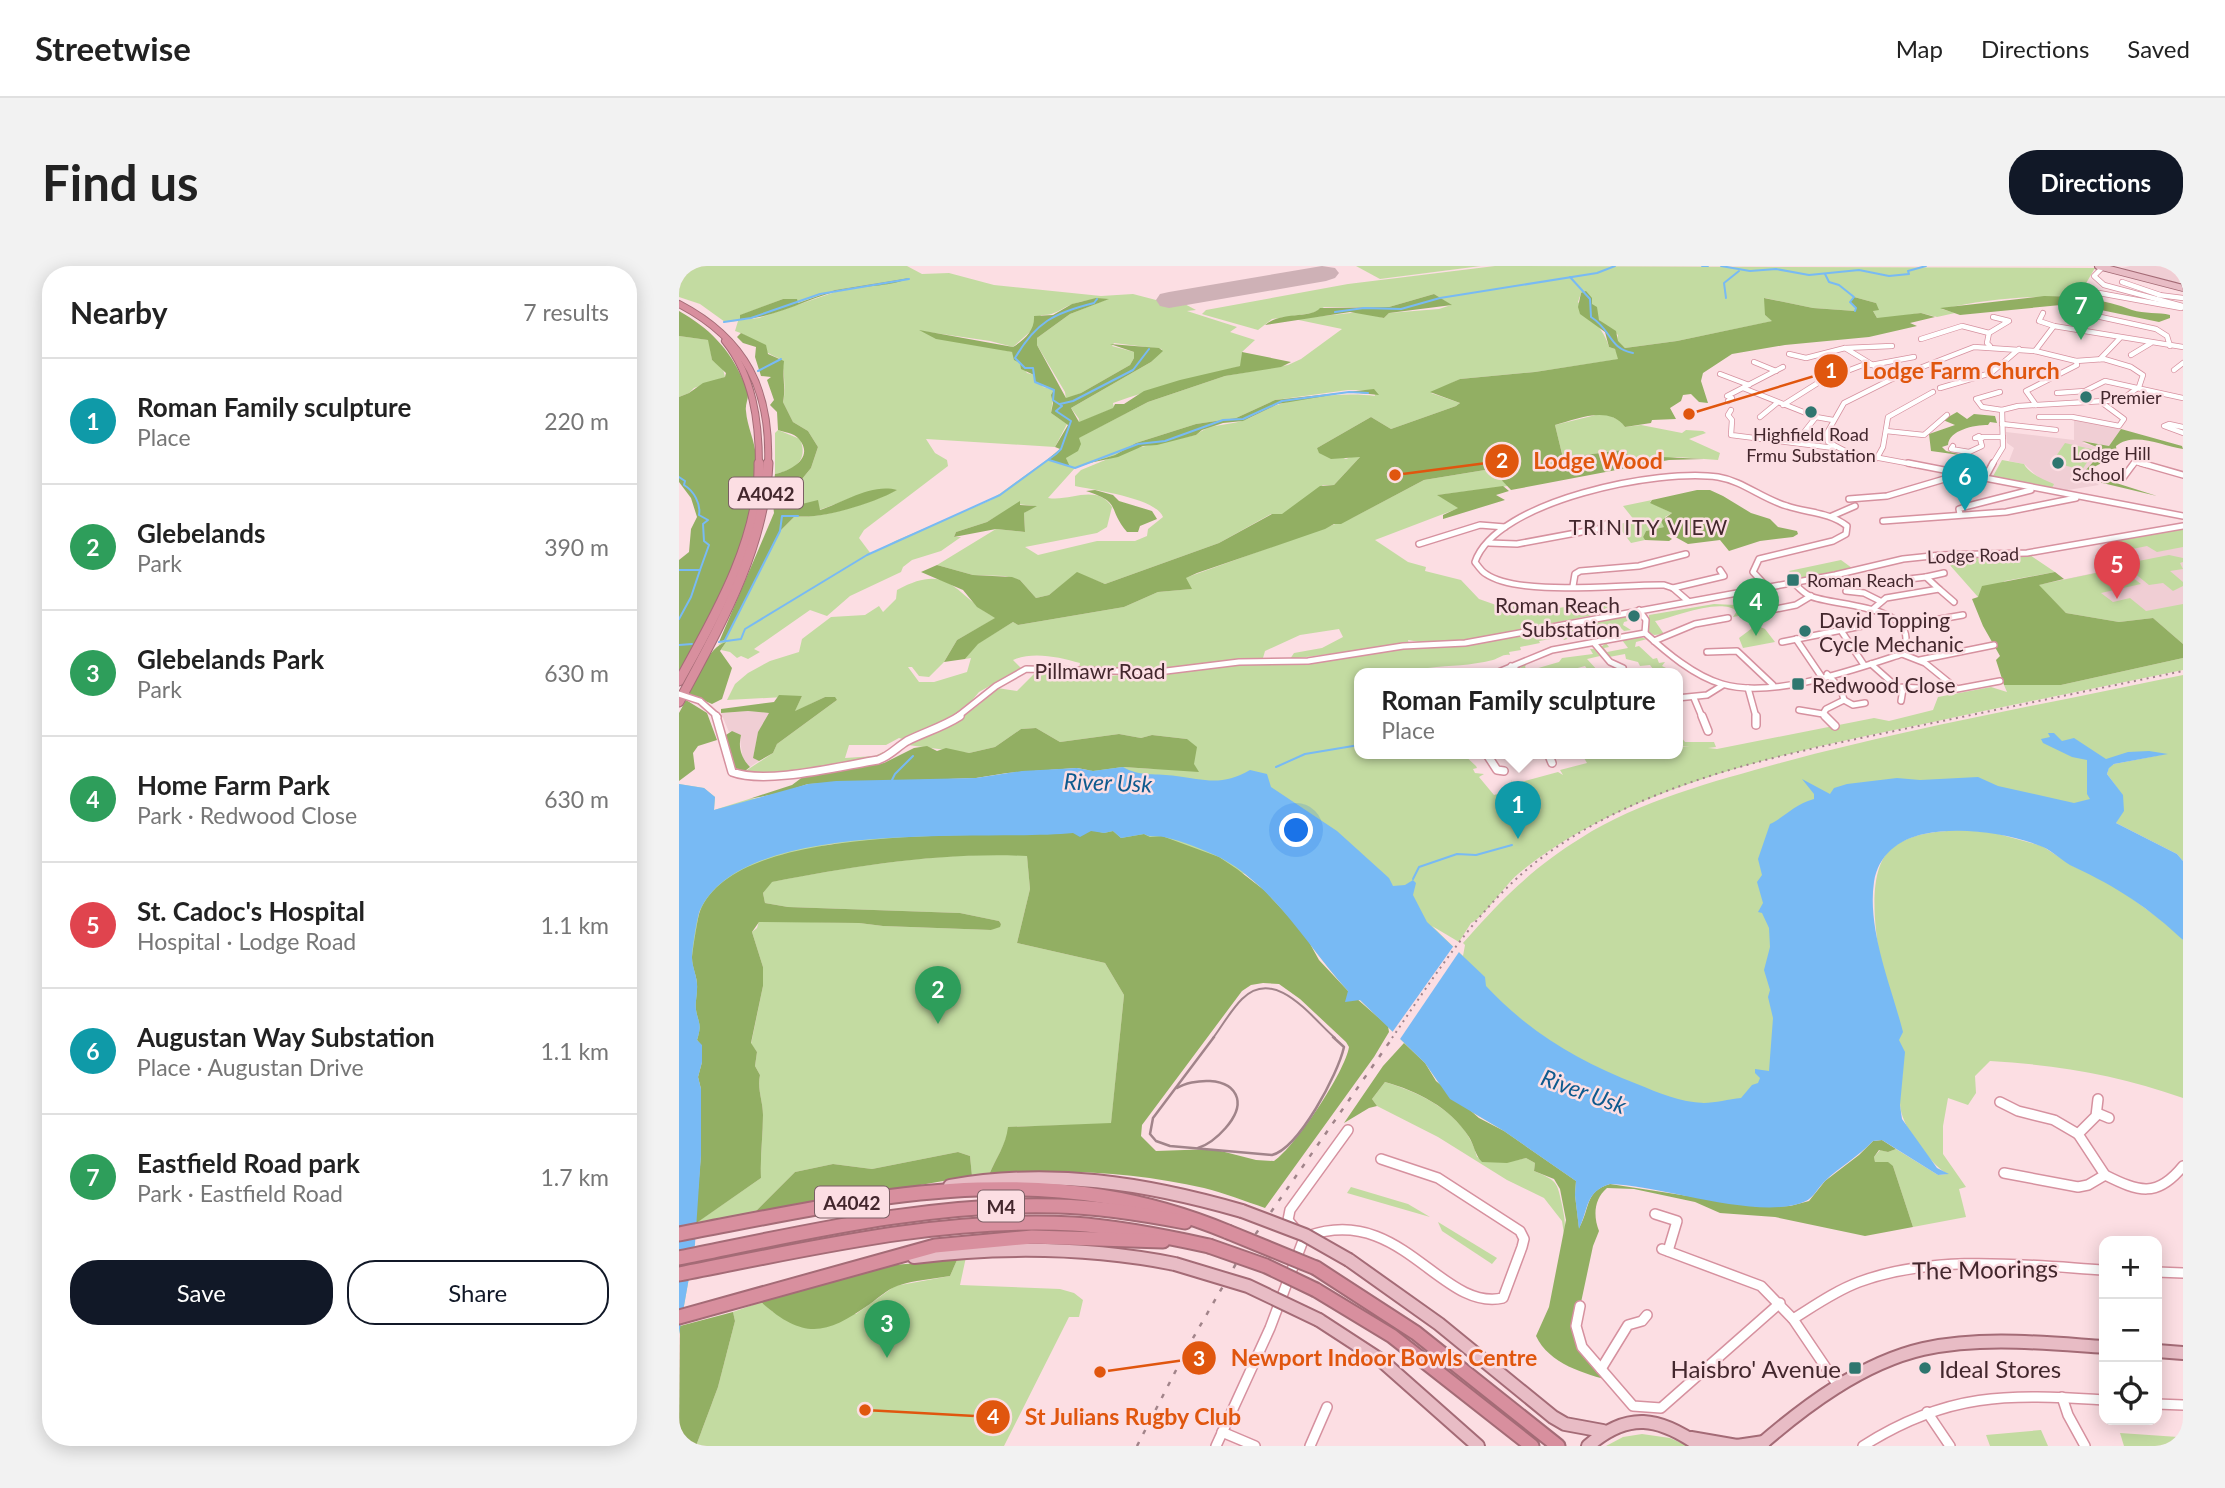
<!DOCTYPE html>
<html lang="en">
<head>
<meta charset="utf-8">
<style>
  :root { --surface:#fff; --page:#f2f2f2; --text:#222; --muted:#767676; --line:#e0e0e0; --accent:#111827 }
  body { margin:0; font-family:Lato,sans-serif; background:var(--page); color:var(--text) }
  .controls { position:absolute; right:21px; bottom:21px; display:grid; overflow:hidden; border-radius:14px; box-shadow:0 4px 18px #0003 }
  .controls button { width:63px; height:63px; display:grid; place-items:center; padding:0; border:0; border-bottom:2px solid var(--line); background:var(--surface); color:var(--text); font:35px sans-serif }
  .you { position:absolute; left:618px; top:565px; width:24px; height:24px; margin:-18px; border:5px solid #fff; border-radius:50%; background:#1a73e8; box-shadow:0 0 0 10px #1a73e833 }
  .badge { display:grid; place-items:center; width:46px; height:46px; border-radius:50%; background:var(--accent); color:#fff; font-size:23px; font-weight:700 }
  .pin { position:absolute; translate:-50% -58px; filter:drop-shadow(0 2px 4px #0008) }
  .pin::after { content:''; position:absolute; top:37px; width:24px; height:21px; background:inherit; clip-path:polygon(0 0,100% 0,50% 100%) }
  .popup { position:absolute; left:675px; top:402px; width:329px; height:91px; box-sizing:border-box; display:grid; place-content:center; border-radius:14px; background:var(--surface); filter:drop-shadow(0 2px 5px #0005); font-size:23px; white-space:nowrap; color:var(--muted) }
  .popup b { font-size:26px; color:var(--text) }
  .popup::after { content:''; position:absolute; left:50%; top:100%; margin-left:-14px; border:14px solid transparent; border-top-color:var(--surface) }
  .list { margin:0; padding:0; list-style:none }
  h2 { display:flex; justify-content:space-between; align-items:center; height:91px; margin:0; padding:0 28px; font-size:30px }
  h2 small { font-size:23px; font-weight:400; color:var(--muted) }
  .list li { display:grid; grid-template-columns:46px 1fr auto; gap:21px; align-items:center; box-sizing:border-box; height:126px; padding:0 28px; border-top:2px solid var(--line) }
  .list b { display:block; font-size:26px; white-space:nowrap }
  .list p { margin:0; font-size:23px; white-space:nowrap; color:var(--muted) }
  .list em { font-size:23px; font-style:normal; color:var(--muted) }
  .actions { display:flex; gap:14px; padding:21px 28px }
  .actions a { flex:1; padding:16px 0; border:2px solid var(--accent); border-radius:28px; text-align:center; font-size:24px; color:var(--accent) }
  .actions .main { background:var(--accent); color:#fff }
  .icon { flex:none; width:38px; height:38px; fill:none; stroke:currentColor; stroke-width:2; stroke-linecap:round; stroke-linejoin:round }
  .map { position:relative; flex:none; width:1504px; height:1180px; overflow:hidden; border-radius:28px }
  header { display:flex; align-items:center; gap:42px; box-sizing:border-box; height:98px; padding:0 35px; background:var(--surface); border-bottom:2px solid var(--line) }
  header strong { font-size:33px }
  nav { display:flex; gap:38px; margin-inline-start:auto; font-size:24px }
  .intro { display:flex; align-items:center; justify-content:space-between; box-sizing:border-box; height:168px; padding:0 42px }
  h1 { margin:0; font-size:49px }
  .button { padding:18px 32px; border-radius:28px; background:var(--accent); color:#fff; font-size:24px; font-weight:700 }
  main { display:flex; gap:42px; padding:0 42px }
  aside { flex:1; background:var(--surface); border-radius:28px; box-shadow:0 4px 18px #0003 }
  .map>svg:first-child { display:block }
</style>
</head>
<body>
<header>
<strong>Streetwise</strong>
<nav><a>Map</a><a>Directions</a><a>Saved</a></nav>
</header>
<div class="intro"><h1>Find us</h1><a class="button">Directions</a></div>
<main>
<aside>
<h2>Nearby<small>7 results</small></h2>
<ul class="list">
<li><span class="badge" style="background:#0f9aa8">1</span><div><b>Roman Family sculpture</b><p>Place</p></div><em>220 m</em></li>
<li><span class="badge" style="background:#2e9e5b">2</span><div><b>Glebelands</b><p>Park</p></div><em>390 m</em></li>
<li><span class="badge" style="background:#2e9e5b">3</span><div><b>Glebelands Park</b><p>Park</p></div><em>630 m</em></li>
<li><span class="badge" style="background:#2e9e5b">4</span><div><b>Home Farm Park</b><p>Park · Redwood Close</p></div><em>630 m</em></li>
<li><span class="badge" style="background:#e0444e">5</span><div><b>St. Cadoc's Hospital</b><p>Hospital · Lodge Road</p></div><em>1.1 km</em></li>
<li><span class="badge" style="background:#0f9aa8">6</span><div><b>Augustan Way Substation</b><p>Place · Augustan Drive</p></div><em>1.1 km</em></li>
<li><span class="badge" style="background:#2e9e5b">7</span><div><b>Eastfield Road park</b><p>Park · Eastfield Road</p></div><em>1.7 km</em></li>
</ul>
<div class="actions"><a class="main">Save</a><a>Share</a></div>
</aside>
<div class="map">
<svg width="1504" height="1180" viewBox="0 0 1504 1180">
  <rect width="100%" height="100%" fill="#fcdee3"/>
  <g fill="#f0ced4">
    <path d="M1451,0H1504V15L1496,17L1435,4Z"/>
    <path d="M1395,152L1442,163L1430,180L1411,176L1403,177L1428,184L1407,208L1420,219L1389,224L1388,227L1372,223L1345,198L1330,195L1335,182L1328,177L1327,166L1395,174Z"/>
    <path d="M1504,260V378L1474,352L1359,319L1438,302L1418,275Z"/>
    <path d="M69,445L91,447L79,467L74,492L80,495L71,501L64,494L61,474L53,465L50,466L42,447Z"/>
  </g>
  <g fill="#c3dba1" fill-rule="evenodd">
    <path d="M0,0H228L243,8L270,7L315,19L422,30L454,28L477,34L649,4L653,8L500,35L517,44L508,45L558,61L551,66L576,74L563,86L562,100C518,111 476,122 434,137L435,142L399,157L400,153L392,142L472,96L483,83L435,77L433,80L455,86V92L451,99L402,127L387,133L386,126L358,79V72L391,48L429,33C417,33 405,34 394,38C382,42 376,50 362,49L353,64L334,81L311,75L242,65L333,86L348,107L356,109L364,121L375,124L372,147L388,158L376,181L247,173L256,187L268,194L269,200L185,264L180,272L192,288L216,275L312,234L369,193L390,200L387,192L399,172L469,136L546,110L609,99L622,93L663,63L615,53L681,46L705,52L710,47L760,43L772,39L755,28L710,41H645L634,47L593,53L579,64L526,49L523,48L527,44L669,18L816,0L1416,2L1399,31C1355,29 1306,33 1263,43L1276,47L1258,51L1242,47L1203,53L1198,52L1194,45L1197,37L1175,31L1176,45L1134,42L1086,32V49L1094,55L998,75L946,82L938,75L939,69L920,54L908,30L902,27L899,36C911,51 925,63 930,81L936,83L941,93L856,106L781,113L752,127L781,137L777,140L712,163L692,151L638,182L667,193L677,189L681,191L655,219H644L603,249L592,248L540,277L426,318L398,307L370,329L357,332L341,314L326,310L294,309L258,299L317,263L346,266L345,247L356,240L338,238L308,256L277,266L275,271H282L262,285L233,294L224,301L222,306L171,330L148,350L131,344L75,383L81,386L69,393L62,390L58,392L51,386L42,384L46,377L39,379L46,374L101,265L116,250C140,254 196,236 217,224C189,221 166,236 140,244L123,238V213L132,202L139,181L129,165L114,156L104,136C107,126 105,102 102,93C83,88 74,70 56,65L59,55L46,56L21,38L0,31ZM230,12L156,26L80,52L62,54V49L104,33L118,37L156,24ZM669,124H695L696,130C670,126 624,130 598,139C586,143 575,151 563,155C547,160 531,157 517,169L453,183L402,204L396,210V220C415,224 477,232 484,251L469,263L468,270L456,275H418L359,289L346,281L418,267L428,261L433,241C417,217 392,236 369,232L396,202L436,189L457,177L517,158L557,152L596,134Z"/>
    <path d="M677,0H802L701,13Z"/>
    <path d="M0,70L30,74L33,94L44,103L46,111L15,122L10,127L0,131Z"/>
    <path d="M925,147L942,155L946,161L962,159L1003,167L1007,164L1024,165L1027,167L1010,173L1041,187L1039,194L998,191L958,196L943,184L884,192L876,159Z"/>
    <path d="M99,164L121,173C130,195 115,204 96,208V167Z"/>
    <path d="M1386,177L1416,184L1403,204L1373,196Z"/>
    <path d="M1323,194L1345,198C1349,207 1365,214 1375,218L1372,224L1313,212Z"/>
    <path d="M812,203L829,220L759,229L780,242L696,274L729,296L747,301L746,305L782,314L800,333L817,339L872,343L936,334L935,345L783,375L746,377L729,374L730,378L611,393L615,387L643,382L664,371L660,363L621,369L586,385L584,392L476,404L400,402L401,397C380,391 354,385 334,394L342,402L300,426L290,438L279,447L227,474L220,472L207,479H170L166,492L196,490L204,486L205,488C163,503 106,508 62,508L94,487L98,478L158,434L146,431L115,446L123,430L48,434L56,418L69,407L91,395L120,386L123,373L152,351L186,349L200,340L204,346L217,333L218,324C273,294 276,331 317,352L278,374L265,396L250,411L240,410L233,401H229L240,416H255L288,406L292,392L286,393L298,378L334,356L339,359L445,341L479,326L512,323L506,312L673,252L745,214Z"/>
    <path d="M973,234L971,236L993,247L986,251L985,261L967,265L964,271L966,274L952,277L942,264L934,259L956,255L944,240Z"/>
    <path d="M1504,262V281L1478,286L1468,280L1434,287L1428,276Z"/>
    <path d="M1348,287L1376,306L1326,315L1299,331L1262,289Z"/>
    <path d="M1490,289L1504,292V296L1501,297L1504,303L1491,305L1504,316V320L1494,325L1484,317L1470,319L1444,298Z"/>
    <path d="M1162,294L1173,302L1117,313L1110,305Z"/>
    <path d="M1441,302L1462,318L1422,327L1434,336L1451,332L1467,345L1504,338V378L1474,352L1440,356L1387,347L1359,319Z"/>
    <path d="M1035,338L1057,339L1065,349L1054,351L1058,345C1040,331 994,352 976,355L985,368L975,369L970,366V349Z"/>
    <path d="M951,348L956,353L945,356L944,359L952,364L945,365L939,359L924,362L919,367L901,368L903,373L895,371L885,374L883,371L860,375L861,377L841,381L842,384L830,386L831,389C823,388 821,392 814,394C790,400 773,399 749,402L750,407H680V487H783L797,500L798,502L794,503L796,507L805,508L800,511L815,529L835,523L832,514L835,518L879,506L884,509L881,504L908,497L905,492L914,490V487H924L927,491L928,487H998V481H1011L998,480V472L1002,471L1006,476H1035L1037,481L1029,482L1038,483L1195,452L1210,455L1254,444L1259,431L1312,421L1328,426L1325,419H1382L1504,392V404C1421,421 1337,438 1254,456C1155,476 1056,497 962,536C918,555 876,577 839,608C826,619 803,653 792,657L780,676L753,660L784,690L786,679L784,677C821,635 853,602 902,572C962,534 1037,515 1105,496C1236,461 1371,437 1504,409V595L1498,588L1437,557C1447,531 1445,531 1428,508L1430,501L1435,498L1487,488L1426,498L1428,544L1222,527L1111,845L932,847L683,620L29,551L0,518L25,522L36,531L35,544L70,533L444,501L474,503L515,498L508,473L473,469L462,472L440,468L381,476L357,462L342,463L316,481L290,487L229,479C263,465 293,448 318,422L338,425L359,404L431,410L563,398L629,397Z"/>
    <path d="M1073,357L1086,363L1096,376L1064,382L1060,372L1072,363Z"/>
    <path d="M960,371L968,373L957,376L956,381L960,380L974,393L978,392L980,397L986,396L983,400L997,407H977L971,399L961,400L959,396L947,393L946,388L930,391L922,381L927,377L930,381L925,382L928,386L949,382L943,374Z"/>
    <path d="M911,383H915L921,390L908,393L920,406L911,407L906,400L888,405L892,407H848L841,402L848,396L846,401L849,405L880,396L883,392L914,388Z"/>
    <path d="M324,545H408L480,549L538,559L567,570L606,596L663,672L720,735L744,768L829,833L820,837L874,867L954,884L939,896L932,897L919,915L904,923L900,963L896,929L897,915L825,865L771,833L746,797L681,734L666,736L669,725C628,680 597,622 542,592C526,584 503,575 486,571C478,569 472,572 465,568L442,572L434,565L425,567L412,565L401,571L394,567L284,568L153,578L102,589L57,608L35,624L20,646L13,693L19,722L17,743L23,760L18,774L23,779V796L19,811L22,823V889L17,957L82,912C81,890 84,870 84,849C84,835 78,823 81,809L76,800L78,786L72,778L84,720V701L73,666L78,662L80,655L180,657L204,660L312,664L322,658L320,655L281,647L109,641L86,637L84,627L92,616C176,600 262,586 348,589L351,623L338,677L426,697L445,729L432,858L330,861C327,879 317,892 310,909L293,910L291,890L279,886L193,903L154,898L116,906L74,948L16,958V978L0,1068V614C23,601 48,588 72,577C147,546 244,549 324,545Z"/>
    <path d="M1279,564L1312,566L1363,580L1394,600L1432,617L1497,665L1504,674V832C1440,809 1379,799 1311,795L1296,810L1297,827L1289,839L1269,832L1264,860V888L1287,921L1280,923L1287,951L1234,961L1214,900L1196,897L1195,891L1201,884L1209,886L1217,883L1259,909L1268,908C1250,896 1221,860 1221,837C1221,821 1225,808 1223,793C1214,746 1173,617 1212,583C1231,567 1255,566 1279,564Z"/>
    <path d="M706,816C743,827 788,849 798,891C816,897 828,897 847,892L856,897L855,905C878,915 878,915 883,939C885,950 887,956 885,968L883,955L865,932L828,914L759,871L698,840L693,833Z"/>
    <path d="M672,921L729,938L751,951L668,927Z"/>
    <path d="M759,956L818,992L813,998L763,965Z"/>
    <path d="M287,991L281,1019L381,1023L395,1027L404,1034L400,1051H390L325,1180H17L39,1121L56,1055L54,1046L82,1036L94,1046L177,1048L216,1020L271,1010L278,994Z"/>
    <path d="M1362,1164L1369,1180H1311L1307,1169Z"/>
    <path d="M1441,1167L1499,1171L1502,1180H1445Z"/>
    <path d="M963,1168L991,1172L1009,1180H927L944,1171Z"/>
  </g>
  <g fill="#92af63" fill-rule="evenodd">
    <path d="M230,12C214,20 187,20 167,23C134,29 97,53 61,53V49L104,33H118L119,37L156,24Z"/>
    <path d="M907,25L913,32V38L918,41L920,54L937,65L939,75L946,82L998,75L1093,55L1086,49L1085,32L1134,42L1176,45L1177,42L1171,36L1175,31L1197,37L1200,44L1194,45L1198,52L1242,47L1256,51L1231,57L1238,60L1190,71L1106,79L1053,88L1024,107L1022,115L1029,137L1020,136L1012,128L1004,129L1002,135L991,142L997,153L973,154L972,157L946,161C930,139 898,153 876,159L884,192L943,184L958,196L983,191L1025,193L990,194L832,224L812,203L745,214L662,258H655L646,263L518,307L507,312L513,323L479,326L445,341L339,359L334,356L299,378L286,393L265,396L278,374L316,352L298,341L284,324L242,306L258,299L294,309L333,311L341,314L357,332L370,329L398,306L426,318L540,277L593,248H603L641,220L655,219L681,191L652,193L640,187L638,182L692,151L712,163L777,140L781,137L751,126L781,113L856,106L939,93L936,83L930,81L926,66L901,48L899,41L902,27Z"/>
    <path d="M755,28L773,39L710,47L705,52L671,46L586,59C602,45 632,53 641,42L710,41Z"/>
    <path d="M1365,30C1395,30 1426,33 1453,44C1465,48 1480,46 1491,49V52L1480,56L1417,43L1413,45L1392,38L1281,49L1261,42Z"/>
    <path d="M417,32L430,33L391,48L358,72V79L387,132L402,127L451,99L455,92V86L431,78L480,82L484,85L472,96L392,142L400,156L434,142L436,138H445L465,125L501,114L561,100L563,86L612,96L602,101L546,110L469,136L400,172L402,178L399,185L387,192L391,201L369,193L381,183L376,181L389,159L372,147L374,137L372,129L375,124L356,116L355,109L342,103L341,97L335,94L333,86L257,73L240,64L334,81C347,73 356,63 355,50L374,49L393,38Z"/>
    <path d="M0,45C30,62 50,82 64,114C66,118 69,124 69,129C69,134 66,139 67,145C68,160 76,175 77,191C79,266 34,342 0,406V294L10,286L12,263L18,251L12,232L0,216V131L10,127L24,117L46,111L47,107L33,94L29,74L0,70Z"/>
    <path d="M62,67L87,79L89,88L105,95C103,110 107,122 104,136L114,156L129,165L139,181L132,202L123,213V238L139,234L141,244C164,237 192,217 218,224C196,237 141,254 116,250L101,265L46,374L40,376L95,247L93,229L96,208C111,205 136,192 120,173C115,167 105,166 99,164L98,146L91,139L95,134L88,114L92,111L82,110L76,91L77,81L64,77L58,71Z"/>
    <path d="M695,123L700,129L670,126L599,138L564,155L544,157L523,164L517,169L478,179L464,180L439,191L410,197L436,189L457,177L517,158L557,152L596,134Z"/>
    <path d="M1278,146L1288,153L1295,148L1316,150L1318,157L1311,156L1309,159C1295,159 1270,164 1269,179L1263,181L1267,185L1288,190L1252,185L1250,168L1276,159L1264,154Z"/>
    <path d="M1442,163L1503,180L1504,183C1484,180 1455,165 1437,180L1438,189L1415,201L1412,209L1478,230L1415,215L1405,206L1425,184L1403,175L1430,180Z"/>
    <path d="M824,220L830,225L817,229L826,234L764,253V249L779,242L758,229Z"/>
    <path d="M416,224L434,229L440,235L473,245L478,253L461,260L459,266H448C427,241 444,237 407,225Z"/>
    <path d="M1018,224H1031L1044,230L1072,247L1091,253L1099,261L1118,265L1119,268L1114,271L1081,275L1050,285L1041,274L1009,278L991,268L987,269L993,273L990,275L966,274L964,271L967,265L985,261L982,255L993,247L971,237L973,234Z"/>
    <path d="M341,235V239L358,240L345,247L346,266L317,263L275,271L277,266L308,256Z"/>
    <path d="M1376,306L1385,313L1360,319L1387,347L1440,356L1474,352L1504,378V392L1382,419H1325L1317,394L1321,390L1304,360L1293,333L1299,331L1303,320Z"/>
    <path d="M47,376L41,385L53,402L43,433L33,438L10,428C19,412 29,381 47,376Z"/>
    <path d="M100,429L123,430L116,445L146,431H156L158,434L98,478L94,487L80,495L74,492L79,466L90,447L69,445L42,447V443L95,436Z"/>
    <path d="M7,434L28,447L38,474L19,480L14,487L16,503L0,515V447Z"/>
    <path d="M357,462L381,476L440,468L462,472L473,469L508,473L518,481L515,498L520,506L444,501L414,505L398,502L328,507L297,512L129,518L102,527L70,533L113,519L125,510L205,497L235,482L248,480L258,485L267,482L290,487L316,481L342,463Z"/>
    <path d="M53,465L62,469C59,481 62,492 71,501L62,508L55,504L47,469Z"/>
    <path d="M412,564L425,567L434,565L442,572L465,568L471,571L483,570L540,591L558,603L585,624L625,667L640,694L669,725L709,760L710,766L695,791L586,942C566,935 545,927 525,922C456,906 380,902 310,909C317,892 327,879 329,861L432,857L445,729L426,697L338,677L351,623L348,590C262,586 176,600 93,616L84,627L86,637L109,641L281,647L320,655L322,658L321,661L312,664L204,660L180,657L80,656L73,666L84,701V720L72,777L78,786L76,800L81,809C78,823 84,835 84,849C84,870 81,890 82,912L16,958L22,889V823L19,811L23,796V780L18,774C23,758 20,759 17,744C16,737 18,730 18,723C19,712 13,702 13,692C13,689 19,648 21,645C61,549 326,576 412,564ZM584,717L600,718L621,733L667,776L670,781C666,806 616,881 595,895L577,894L534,883L477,885L462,870L463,859L563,725L572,719Z"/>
    <path d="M725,777L746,797L757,815L800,852L825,865L897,915L896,929L900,962C912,941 905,926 931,918L1081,941L1111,940L1130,935L1146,915L1180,889L1194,875L1203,874L1217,883L1209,886L1200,884L1195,891L1196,896H1209L1214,900L1234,961L1186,970L1096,951L1041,947L1016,936L955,923L928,922C915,933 914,950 920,965L914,980L897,1060L903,1081L933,1115C906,1108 870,1098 857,1070L870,1041L887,954L881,923L875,913L855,905L856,897L847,892L828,897L803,896C796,889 795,879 790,871C771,841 738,825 706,816L693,833L698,840L690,842L665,857L704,800Z"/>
    <path d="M279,886L291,890L293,910L74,948L116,906L154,898L193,903Z"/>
    <path d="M278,994L271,1010C254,1013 235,1014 218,1020C209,1023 199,1032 191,1038C147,1069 125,1074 82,1036L153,1013L214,999Z"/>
    <path d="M54,1046L56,1055L39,1121L17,1180H0L1,1060Z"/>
  </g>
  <path fill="#78baf4" d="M1369,467H1375L1383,475L1395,472L1427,493L1449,486L1470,485L1489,488L1435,498L1430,502L1428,508L1444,529L1445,545L1437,557L1498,588L1504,595V674C1470,642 1438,621 1395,601C1384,596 1375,586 1364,581C1330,567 1281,560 1245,568C1220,573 1199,589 1195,616C1188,664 1212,719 1224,766L1220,774L1226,786L1221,839L1223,853L1258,902L1270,908L1259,909L1203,874L1194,875C1179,891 1160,901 1145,916C1139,922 1134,932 1127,935C1082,956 982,919 931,918C906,926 910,942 900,963L896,929L897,915L825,865L771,833L746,797L681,734L666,736L669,725C628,680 597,622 542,592C526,584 503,575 485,571C478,569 472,572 465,568L442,572L434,565L425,567L412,565L401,571L394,567C307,576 66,549 21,644C18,651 13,684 13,692C13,701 19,712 18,723C18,730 16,737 17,744C20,759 23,758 18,774L23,779V796L19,811L22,823V889L16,978L0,1068V518L25,522L36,531L35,544L129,518L157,515L297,512L343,505L398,502L414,505L444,501C461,511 478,507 497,510C526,514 544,520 571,504L588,508L592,521L658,565L710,612L714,620L726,619L734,614L737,617L734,629L748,656L806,711L807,720C850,766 899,795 958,818C980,827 1001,836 1025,837C1036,837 1050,833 1062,832L1073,819L1079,817L1081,812L1076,807V803L1090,805L1094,752L1089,731L1091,724L1085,704L1091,681L1090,662L1083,647L1079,646L1084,637L1078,616L1083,609L1079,593L1091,558C1109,549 1114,539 1135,533V528L1123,513L1151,528L1155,522L1168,518L1218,512L1241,514L1299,511L1319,520L1395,537L1411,533L1408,528V494L1393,491L1364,477L1362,473L1371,471Z"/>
  <path fill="#fcdee3" d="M776,678L782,683L719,776L712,768Z"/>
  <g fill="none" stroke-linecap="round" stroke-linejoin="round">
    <g stroke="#78baf4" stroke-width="2">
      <path d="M1023,0H1029"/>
      <path d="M1042,0L1071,5L1097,3L1130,9L1180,4L1210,10L1230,8L1229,5L1247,0"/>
      <path d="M1146,8L1150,16L1160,19L1175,31L1171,36L1177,42L1176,45"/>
      <path d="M891,11L911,33L912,51C933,64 929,82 954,87"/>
      <path d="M1047,32L1045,17L1060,5"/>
      <path d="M656,46L685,42L722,43L761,32L918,7L936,0"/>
      <path d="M45,56L72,52L141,28L230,13"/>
      <path d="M79,105L102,93"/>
      <path d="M381,138L394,135L454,104L470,83"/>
      <path d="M370,194L396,202L459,178L486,175L544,154L564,153L603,135L670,126L689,127"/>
      <path d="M0,211L6,215L5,219C15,225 22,238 20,249L29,254L24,258L25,275L30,279L21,304"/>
      <path d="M0,304H21L12,331L0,353"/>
      <path d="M46,374L101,265L103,250H119"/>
      <path d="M40,376L62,373L66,363L188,289L321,229L377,188L382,183L392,155L377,145L383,140L374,134L375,124L356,116L354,102H346L336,92C357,56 375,47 415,37L418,33"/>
      <path d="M0,379L13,378"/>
      <path d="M597,501L626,488L680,479"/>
      <path d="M212,516L216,508L234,490"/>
      <path d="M734,613L740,601L778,588L797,589L833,579"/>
    </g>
    <path fill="#ceb1b6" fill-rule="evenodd" d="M643,0L656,2L660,7L656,12L647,15L490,42L481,40L477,34L481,28L490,26Z"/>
    <defs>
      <g id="minor-far3">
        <path d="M1423,2L1415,10L1425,19L1504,40"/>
        <path d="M1443,16L1481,29"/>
        <path d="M1420,27L1502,42"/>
        <path d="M1480,29L1504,32"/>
        <path d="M1394,45L1477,63L1488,70L1491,80"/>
        <path d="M1364,47L1360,55L1375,60"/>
        <path d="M1242,73L1283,60L1310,67"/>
        <path d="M1311,80L1308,77L1310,67L1330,55L1314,51"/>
        <path d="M1166,82L1215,112"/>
        <path d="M1356,85L1375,60L1504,81"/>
        <path d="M1110,88L1127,92L1166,82L1213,80"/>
        <path d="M1452,89L1472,77"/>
        <path d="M1421,93L1441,72"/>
        <path d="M1075,96L1097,105"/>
        <path d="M1192,99L1235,91"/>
        <path d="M1495,104L1504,97"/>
        <path d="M1041,108L1070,119"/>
        <path d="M1064,122L1137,151L1154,154"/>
        <path d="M1261,122L1312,107L1340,83"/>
        <path d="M1321,126L1297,133L1303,141L1323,144"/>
        <path d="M1378,127L1406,125L1426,115L1504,132"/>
        <path d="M1049,135L1053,132L1048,130L1104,101"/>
        <path d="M1104,139L1142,115L1189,97"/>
        <path d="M1357,139L1347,125L1398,99L1397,95"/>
        <path d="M1052,144L1049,149L1053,154L1052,169L1155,182"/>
        <path d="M1081,151L1098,137"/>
        <path d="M1360,151H1393L1440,160L1445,153L1422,136"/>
        <path d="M1323,158L1377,164"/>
        <path d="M1504,161L1490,158L1485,160L1504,167"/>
        <path d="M1126,165L1137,151"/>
        <path d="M1207,165L1245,169L1268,149"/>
        <path d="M1300,170L1303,172H1296Z"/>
        <path d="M1303,171H1324"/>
        <path d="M1274,180L1272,183L1290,186L1303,180L1301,173"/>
        <path d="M1198,192L1204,181L1209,151L1254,126"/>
        <path d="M1457,196L1468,199"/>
        <path d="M1238,199L1168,186L1149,176L1148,167L1165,137L1215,112L1295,81L1356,85L1397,95L1425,93L1452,101L1464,109L1460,121L1442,134L1339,140L1323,144L1324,181L1313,199"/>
        <path d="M1454,199L1467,182"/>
      </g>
      <g id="minor-far2">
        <path d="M1229,197L1306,212"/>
        <path d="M1462,197L1504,209"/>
        <path d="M1306,212L1504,250"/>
        <path d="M1306,212L1314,197"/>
        <path d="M1444,212L1455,197"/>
        <path d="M1170,233L1208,230L1279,209"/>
        <path d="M1281,248L1280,243L1289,240L1352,224"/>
        <path d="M1153,250L1176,240"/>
        <path d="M1204,255L1327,246L1397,232"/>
        <path d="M810,277L838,278L929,261L927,258"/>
        <path d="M740,278L801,259L826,261"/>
        <path d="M1247,311L1265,307"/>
        <path d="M1221,314L1247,311L1260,323"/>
        <path d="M894,320L896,308L901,305L960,300L1007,288"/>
        <path d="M994,322L1045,310L1041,304"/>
        <path d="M1167,325L1185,327L1201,335"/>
        <path d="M1009,335L994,322L985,319C942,318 841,331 807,308C803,306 799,300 796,296C817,234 982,202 1039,211C1064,215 1083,233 1108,240C1129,247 1150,246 1168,260L1167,268L1154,275L1080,293L1074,306L1087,320"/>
        <path d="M1194,343L1207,332L1260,323L1275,336"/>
        <path d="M960,344L967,354L966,367C987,386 1015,410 1043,418C1093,433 1174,404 1223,388C1224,383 1227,377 1227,372C1225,338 1154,340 1131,330C1124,327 1119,321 1114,316"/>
        <path d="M1087,345L1117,339L1132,330"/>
        <path d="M1221,360L1284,349"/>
        <path d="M1163,366L1185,399"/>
        <path d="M1117,373L1142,410"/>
        <path d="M975,375L1016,358L1049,352"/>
        <path d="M1103,376L1183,360"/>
        <path d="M915,377L931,396L944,402"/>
        <path d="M1028,386L1058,385L1094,419"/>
        <path d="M1223,388L1246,397L1278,423L1321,415"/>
        <path d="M1241,394L1315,379"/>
        <path d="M1192,398L1218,421L1240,422"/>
        <path d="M832,400L842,407"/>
        <path d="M817,407L873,384L966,367"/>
        <path d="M1069,422L1077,451"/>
        <path d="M998,432L1028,429L1044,419"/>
        <path d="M1015,432L1023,451"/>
        <path d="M1165,434L1174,439L1186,437"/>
        <path d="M21,435L39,451"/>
        <path d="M1222,435L1224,423"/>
        <path d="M1120,444L1144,448L1147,443L1165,434L1162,423L1148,408"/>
        <path d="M1144,448L1147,451"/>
        <path d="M278,451L317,420L347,403L479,406L560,396L629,395L724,380L786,377L1156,309L1224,293L1262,289L1348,287L1504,260"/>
      </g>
      <g id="minor-far1">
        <path d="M37,450L53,506C87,519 161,500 199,494C211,490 218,481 228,475C246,466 264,461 281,450"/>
        <path d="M1023,450L1029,465"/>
        <path d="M1077,450V459"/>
        <path d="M1146,450L1156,460"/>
        <path d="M807,487L818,504L825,505"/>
        <path d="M869,487L873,497"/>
      </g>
      <g id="minor">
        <path d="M1419,833L1417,850L1399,868L1426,909"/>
        <path d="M1321,836L1339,845L1375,854L1399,868"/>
        <path d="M1418,847L1430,852"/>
        <path d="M1325,907L1399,921L1409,919L1426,909C1460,926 1478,932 1504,900"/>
        <path d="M976,948L998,955L989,985"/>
        <path d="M617,964L609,954L611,944L669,864"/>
        <path d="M629,970C722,937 762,1046 824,1032L843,981L845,973L841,965L759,912L702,893"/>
        <path d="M983,983L1082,1020L1114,1053L1160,1121"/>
        <path d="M1478,1006L1504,1007"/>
        <path d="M901,1040L897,1060L903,1081L954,1140L982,1142L1101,1037"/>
        <path d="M1114,1053C1135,1040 1156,1025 1180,1016C1256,988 1345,999 1425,1004"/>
        <path d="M922,1103L949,1059L963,1055L968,1049"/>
        <path d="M1383,1131L1389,1149L1406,1180"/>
        <path d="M1478,1138L1504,1139"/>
        <path d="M1248,1146L1271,1180"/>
        <path d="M543,1166L576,1180"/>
        <path d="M537,1180L591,1062L625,972"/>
        <path d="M631,1180L648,1141"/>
        <path d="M1184,1180C1269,1126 1328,1128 1425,1134"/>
      </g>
      <path id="major-far1" d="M1419,0L1504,22"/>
      <g id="major">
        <path d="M271,920C371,902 466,917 563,945"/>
        <path d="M235,991C323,980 409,981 496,998"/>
        <path d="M670,994L760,1058L874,1151L886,1158L924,1165"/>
        <path d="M640,1054L703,1095L799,1180"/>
        <path d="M1478,1085L1504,1087"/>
        <path d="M1012,1172L1058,1180L1085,1176"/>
        <path d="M909,1180C949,1145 980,1151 1021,1180"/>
        <path d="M1080,1180C1126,1140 1183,1097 1244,1083C1303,1070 1365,1077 1425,1081"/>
      </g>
      <g id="highway-far2">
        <path d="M0,38C67,73 92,124 89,199"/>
        <path d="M46,75C74,110 80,155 80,199"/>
      </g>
      <g id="highway-far1">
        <path d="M0,415C35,352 82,272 80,197"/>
        <path d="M0,436C40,361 85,284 89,197"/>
      </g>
      <g id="highway">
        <path d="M0,968C191,932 361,888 549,966"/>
        <path d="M0,992C124,967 252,936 379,940C422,941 464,948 506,956"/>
        <path d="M637,1002L737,1067L879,1180"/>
        <path d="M0,1008C129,983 261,951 394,958C440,961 485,970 530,980"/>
        <path d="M637,1024L713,1070L853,1180"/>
        <path d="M0,1051L256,980L353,971L484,975"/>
      </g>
    </defs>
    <use href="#minor-far3" stroke="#d6919f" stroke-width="6"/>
    <use href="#minor-far2" stroke="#d6919f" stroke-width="8"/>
    <use href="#minor-far1" stroke="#d6919f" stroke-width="10"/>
    <use href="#minor" stroke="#d6919f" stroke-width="12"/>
    <use href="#major-far1" stroke="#a46b76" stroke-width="8"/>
    <use href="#major" stroke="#a46b76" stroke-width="16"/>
    <use href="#highway-far2" stroke="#a46b76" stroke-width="8"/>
    <use href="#highway-far1" stroke="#a46b76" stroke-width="11"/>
    <use href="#highway" stroke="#a46b76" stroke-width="17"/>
    <use href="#minor-far3" stroke="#fff" stroke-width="4.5"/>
    <use href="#minor-far2" stroke="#fff" stroke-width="5"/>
    <use href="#minor-far1" stroke="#fff" stroke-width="7"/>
    <use href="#minor" stroke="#fff" stroke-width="9"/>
    <use href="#major-far1" stroke="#e8bcc5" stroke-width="6"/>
    <use href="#major" stroke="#e8bcc5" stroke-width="12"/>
    <use href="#highway-far2" stroke="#d88f9e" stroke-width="6"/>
    <use href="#highway-far1" stroke="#d88f9e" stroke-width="9"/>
    <use href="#highway" stroke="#d88f9e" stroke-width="13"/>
    <path stroke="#a1848a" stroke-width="2" d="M534,772C543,760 552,744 563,733C596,700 632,751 656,772"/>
    <g stroke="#a1848a" stroke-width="2.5">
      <path d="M535,771L474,852L471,868L477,875L491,880L593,889C620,882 659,808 665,781L654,771"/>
      <path d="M498,822C513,813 551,809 558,832C563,851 535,877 519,882"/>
    </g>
    <path stroke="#a1848a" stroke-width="2" stroke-dasharray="2 4.5" stroke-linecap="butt" d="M713,772C757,708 801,637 865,590C973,511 1116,486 1244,459C1331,441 1417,423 1504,405"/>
    <path stroke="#a1848a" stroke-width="2.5" stroke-dasharray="4.5 9" stroke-linecap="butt" d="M458,1180L510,1079L562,989L714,771"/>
    <defs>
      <path id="minor-bridge" d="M0,428L21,435"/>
      <g id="major-bridge">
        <path d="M563,945L626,969L670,994"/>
        <path d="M496,998L569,1020L640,1054"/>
      </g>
      <g id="highway-bridge">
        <path d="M549,966L637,1002"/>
        <path d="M530,980L587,1000L637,1024"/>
      </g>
    </defs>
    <use href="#minor-bridge" stroke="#d6919f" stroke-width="8" stroke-linecap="butt"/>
    <use href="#major-bridge" stroke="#a46b76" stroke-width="16" stroke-linecap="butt"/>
    <use href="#highway-bridge" stroke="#a46b76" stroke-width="17" stroke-linecap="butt"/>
    <use href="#minor-bridge" stroke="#fff" stroke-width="5"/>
    <use href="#major-bridge" stroke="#e8bcc5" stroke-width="12"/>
    <use href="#highway-bridge" stroke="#d88f9e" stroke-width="13"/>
  </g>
  <g fill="#2f766f" stroke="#fcdee3" stroke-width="2.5">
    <circle cx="1407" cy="131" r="7"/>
    <circle cx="1132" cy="146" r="7"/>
    <circle cx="1379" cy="197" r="7"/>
    <rect x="1107" y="307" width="14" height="14" rx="3.5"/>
    <circle cx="955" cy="350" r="7"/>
    <circle cx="1126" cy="365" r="7"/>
    <rect x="1112" y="411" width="14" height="14" rx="3.5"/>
    <rect x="1169" y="1095" width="14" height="14" rx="3.5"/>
    <circle cx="1246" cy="1102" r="7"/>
  </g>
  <g text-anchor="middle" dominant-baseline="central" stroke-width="5" stroke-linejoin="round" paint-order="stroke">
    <g font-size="18" fill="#43272d" stroke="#fcdee3" text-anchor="start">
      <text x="1421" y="131">Premier</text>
      <text x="1132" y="168" text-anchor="middle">Highfield Road<tspan x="1132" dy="21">Frmu Substation</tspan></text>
      <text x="1393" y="187">Lodge Hill<tspan x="1393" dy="21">School</tspan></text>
      <text x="1128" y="314">Roman Reach</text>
    </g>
    <g font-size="18" fill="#43272d" stroke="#fcdee3">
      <text transform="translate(1294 289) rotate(-2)">Lodge Road</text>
    </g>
    <g fill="#fcdee3" stroke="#7a5e64" stroke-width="2">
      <rect x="50" y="211.5" width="74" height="31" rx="5"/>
      <rect x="136" y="920.5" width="74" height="31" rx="5"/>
      <rect x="299" y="924.5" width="46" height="31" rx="5"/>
    </g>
    <g font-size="19" font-weight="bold" fill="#43272d">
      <text x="87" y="227">A4042</text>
      <text x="173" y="936">A4042</text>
      <text x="322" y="940">M4</text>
    </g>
    <g font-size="21" letter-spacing="2" fill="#43272d" stroke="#fcdee3">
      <text x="970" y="260">TRINITY VIEW</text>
    </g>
    <g font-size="21" fill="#43272d" stroke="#fcdee3" text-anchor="start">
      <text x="941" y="338" text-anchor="end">Roman Reach<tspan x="941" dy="24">Substation</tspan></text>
      <text x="1140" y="353">David Topping<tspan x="1140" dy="24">Cycle Mechanic</tspan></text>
      <text x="1133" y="418">Redwood Close</text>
    </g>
    <g font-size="21" fill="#43272d" stroke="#fcdee3">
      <text x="421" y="404">Pillmawr Road</text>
    </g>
    <g font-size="23" font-style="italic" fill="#0e5a8e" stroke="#fcdee3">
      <text transform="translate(429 516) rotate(2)">River Usk</text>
      <text transform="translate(905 825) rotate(20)">River Usk</text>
    </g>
    <g font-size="24" fill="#43272d" stroke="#fcdee3">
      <text transform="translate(1306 1003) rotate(-1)">The Moorings</text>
    </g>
    <g font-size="24" fill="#43272d" stroke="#fcdee3" text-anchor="end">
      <text x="1162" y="1102">Haisbro' Avenue</text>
      <text x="1260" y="1102" text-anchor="start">Ideal Stores</text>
    </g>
  </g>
  <path fill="none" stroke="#e0560e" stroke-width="2.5" d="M1010 148L1152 105M716 209L823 195M421 1106L520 1092M186 1144L314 1151"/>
  <g fill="#e0560e" stroke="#fcdee3" stroke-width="2.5">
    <circle cx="1010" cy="148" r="7"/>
    <circle cx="716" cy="209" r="7"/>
    <circle cx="421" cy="1106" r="7"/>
    <circle cx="186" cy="1144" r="7"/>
    <circle cx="1152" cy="105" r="18"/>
    <circle cx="823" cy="195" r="18"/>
    <circle cx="520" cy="1092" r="18"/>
    <circle cx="314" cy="1151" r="18"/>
  </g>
  <g font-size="21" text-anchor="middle" font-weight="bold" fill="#fff">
    <text x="1152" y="112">1</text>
    <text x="823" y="202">2</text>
    <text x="520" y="1100">3</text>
    <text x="314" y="1158">4</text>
  </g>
  <g font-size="23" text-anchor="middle" font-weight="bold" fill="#e0560e" stroke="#fcdee3" stroke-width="5" stroke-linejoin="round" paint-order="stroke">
    <text x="1282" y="113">Lodge Farm Church</text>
    <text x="919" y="203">Lodge Wood</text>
    <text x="705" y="1100">Newport Indoor Bowls Centre</text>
    <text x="454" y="1159">St Julians Rugby Club</text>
  </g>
</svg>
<div class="controls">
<button>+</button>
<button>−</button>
<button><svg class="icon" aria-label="locate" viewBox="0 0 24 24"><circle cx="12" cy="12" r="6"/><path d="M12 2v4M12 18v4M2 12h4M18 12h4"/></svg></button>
</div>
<div class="you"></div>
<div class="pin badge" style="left:839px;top:573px;background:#0f9aa8">1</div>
<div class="popup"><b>Roman Family sculpture</b>Place</div>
<div class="pin badge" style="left:259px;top:758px;background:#2e9e5b">2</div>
<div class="pin badge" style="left:208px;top:1092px;background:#2e9e5b">3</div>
<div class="pin badge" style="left:1077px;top:370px;background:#2e9e5b">4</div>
<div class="pin badge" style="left:1438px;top:333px;background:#e0444e">5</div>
<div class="pin badge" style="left:1286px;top:245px;background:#0f9aa8">6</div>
<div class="pin badge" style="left:1402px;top:74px;background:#2e9e5b">7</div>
</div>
</main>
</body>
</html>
